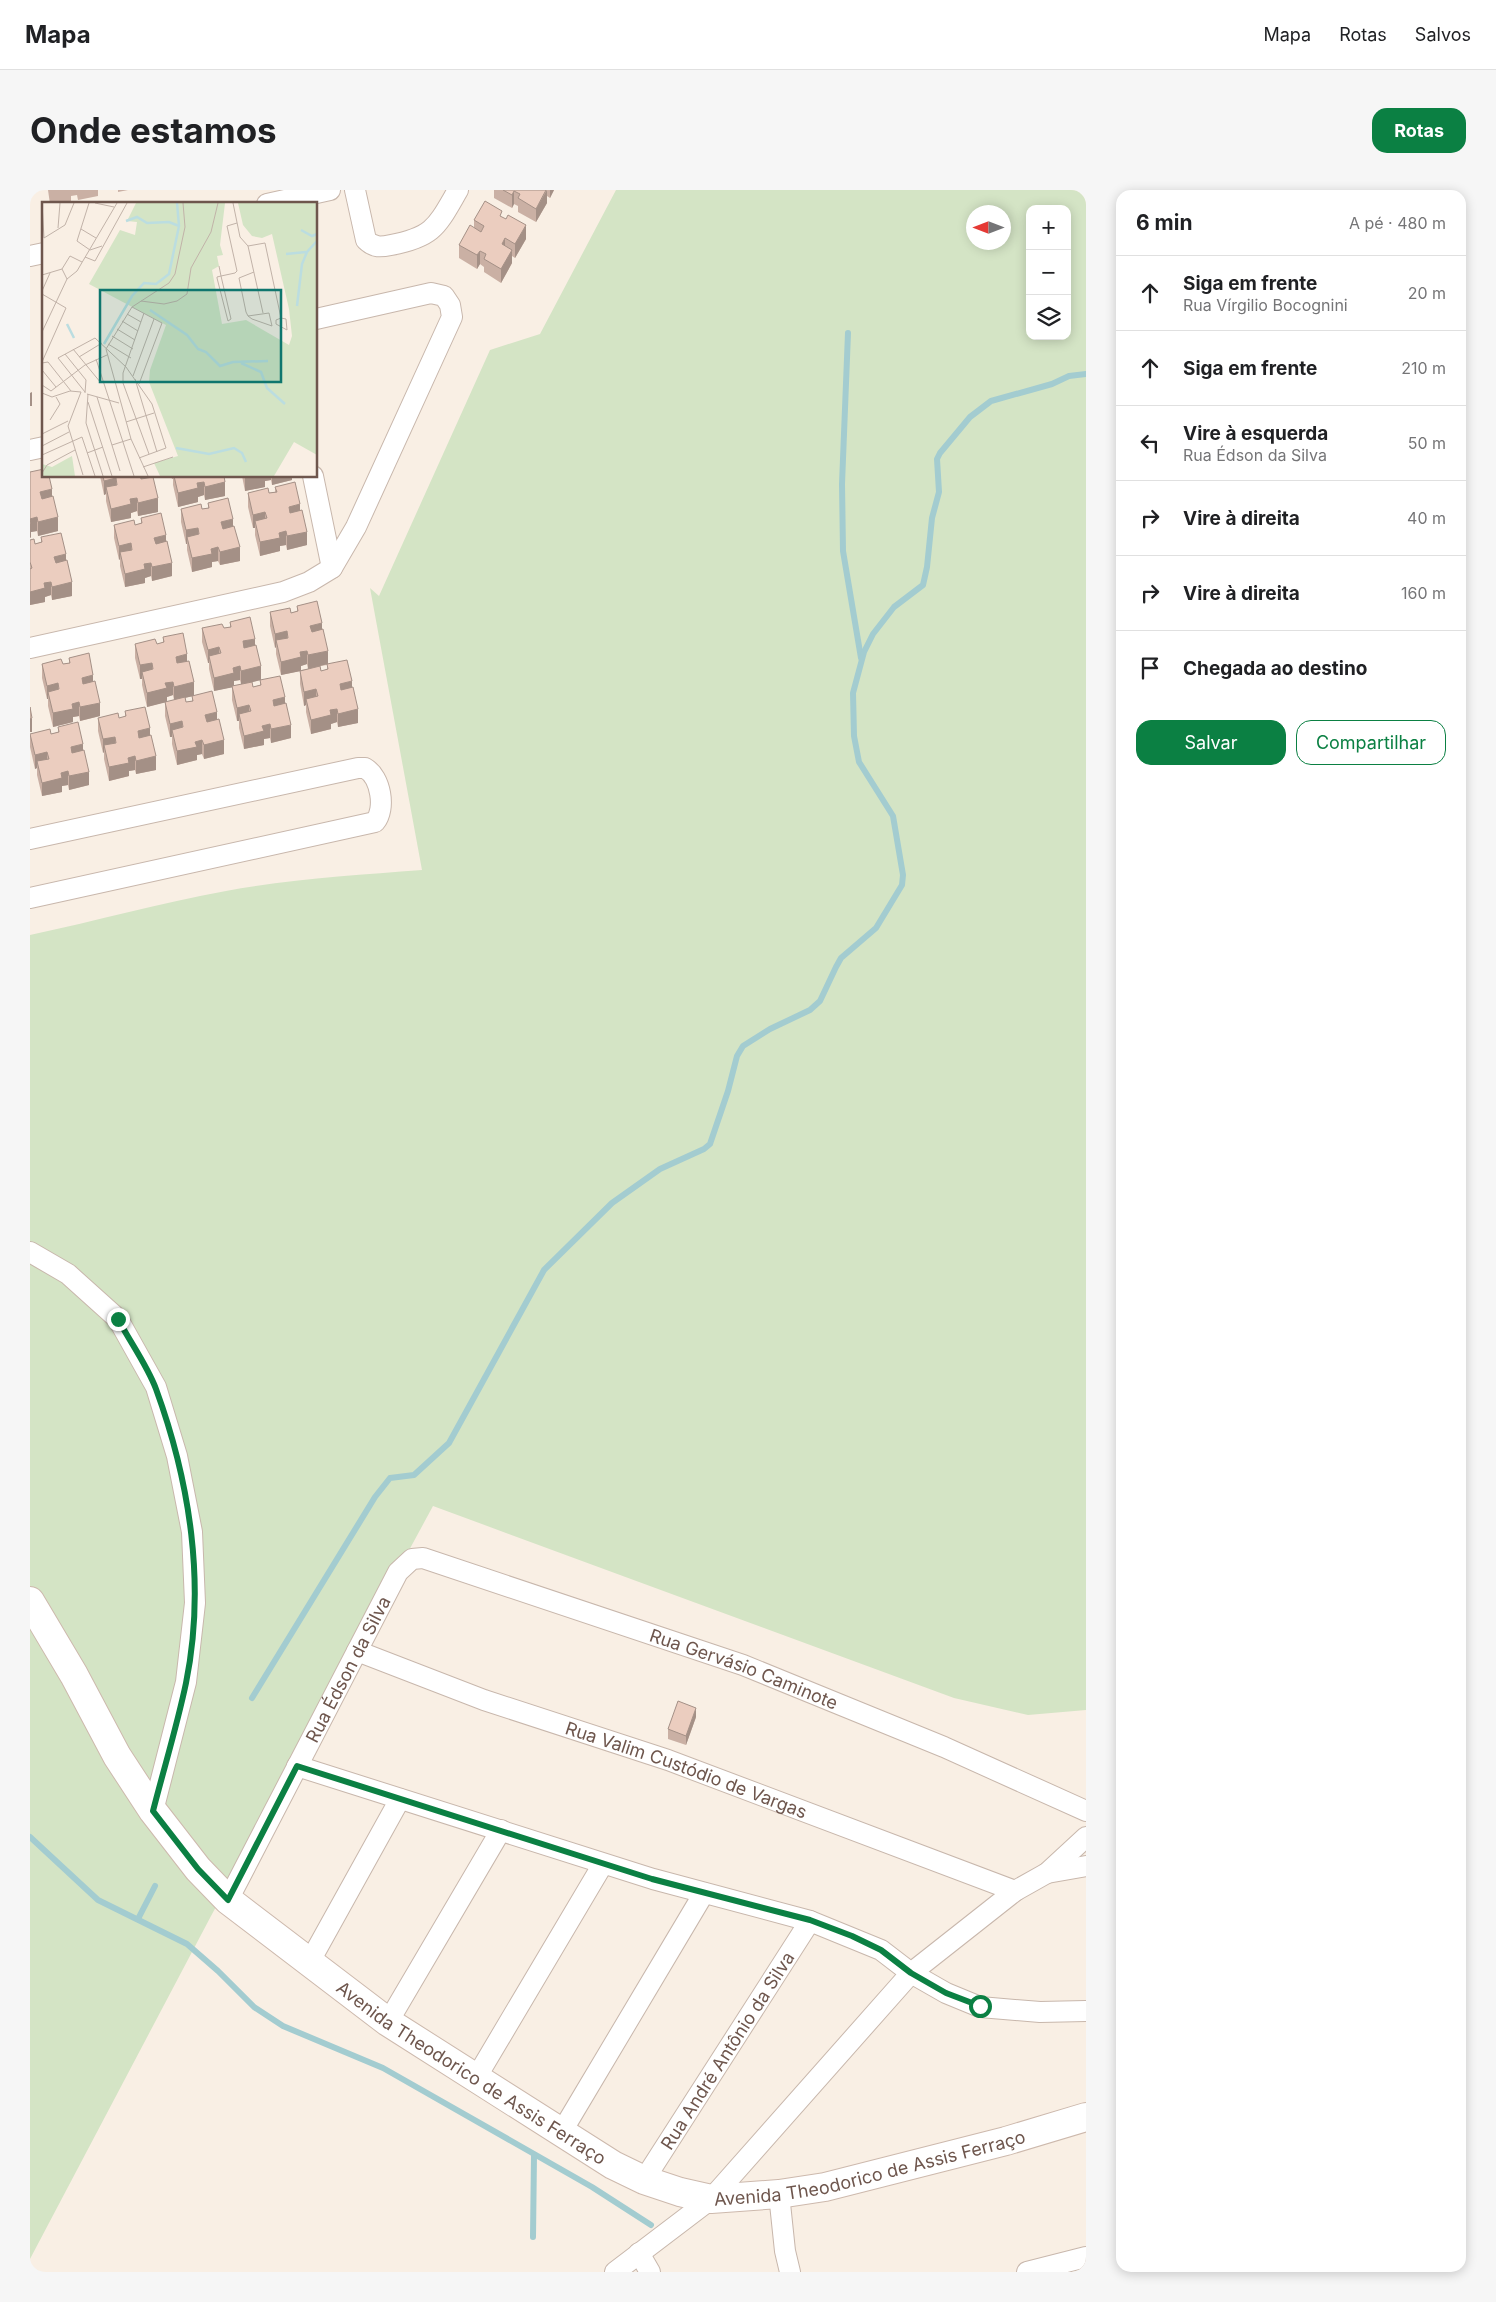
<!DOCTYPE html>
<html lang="pt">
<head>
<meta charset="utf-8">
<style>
  :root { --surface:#fff; --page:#f6f6f6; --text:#202124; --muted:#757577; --line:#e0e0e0; --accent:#0b8043 }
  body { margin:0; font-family:Inter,sans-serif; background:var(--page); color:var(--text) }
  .controls { position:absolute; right:15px; top:15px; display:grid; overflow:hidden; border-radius:10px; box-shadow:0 2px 12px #0003 }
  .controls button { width:45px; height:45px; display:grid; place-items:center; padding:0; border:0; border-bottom:1px solid var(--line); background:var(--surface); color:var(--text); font:25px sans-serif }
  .compass { position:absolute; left:936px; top:15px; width:45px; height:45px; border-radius:50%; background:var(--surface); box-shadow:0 2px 12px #0003; rotate:270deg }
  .stop { position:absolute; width:15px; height:15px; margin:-11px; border:4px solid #0b8043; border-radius:50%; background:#fff }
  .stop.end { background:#0b8043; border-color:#fff; box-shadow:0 1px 5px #0008 }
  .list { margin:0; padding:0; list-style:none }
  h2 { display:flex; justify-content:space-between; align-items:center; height:65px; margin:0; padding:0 20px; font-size:21px }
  h2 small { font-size:16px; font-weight:400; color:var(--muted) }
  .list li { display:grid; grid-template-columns:32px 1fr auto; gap:15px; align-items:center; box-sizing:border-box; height:75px; padding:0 20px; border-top:1px solid var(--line) }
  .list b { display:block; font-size:19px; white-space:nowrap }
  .list p { margin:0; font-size:16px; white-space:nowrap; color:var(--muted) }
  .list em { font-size:16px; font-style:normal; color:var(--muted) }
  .actions { display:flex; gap:10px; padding:15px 20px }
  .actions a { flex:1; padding:11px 0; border:1px solid var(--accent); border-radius:15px; text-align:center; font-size:18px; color:var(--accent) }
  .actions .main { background:var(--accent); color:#fff }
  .icon { flex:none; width:28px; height:28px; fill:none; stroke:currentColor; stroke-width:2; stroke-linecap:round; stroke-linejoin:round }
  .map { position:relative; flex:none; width:1056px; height:2082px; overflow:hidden; border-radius:15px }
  header { display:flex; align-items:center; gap:30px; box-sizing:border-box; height:70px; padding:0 25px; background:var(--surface); border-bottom:1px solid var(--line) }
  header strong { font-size:24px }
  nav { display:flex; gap:28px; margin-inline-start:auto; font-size:18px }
  .intro { display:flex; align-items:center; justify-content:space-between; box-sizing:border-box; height:120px; padding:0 30px }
  h1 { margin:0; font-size:35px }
  .button { padding:12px 22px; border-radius:15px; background:var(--accent); color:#fff; font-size:18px; font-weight:700 }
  main { display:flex; gap:30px; padding:0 30px }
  aside { flex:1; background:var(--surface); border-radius:15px; box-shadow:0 2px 12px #0003 }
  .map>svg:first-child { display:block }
</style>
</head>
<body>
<header>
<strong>Mapa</strong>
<nav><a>Mapa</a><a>Rotas</a><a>Salvos</a></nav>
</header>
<div class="intro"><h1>Onde estamos</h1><a class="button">Rotas</a></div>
<main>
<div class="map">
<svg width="1056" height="2082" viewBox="0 0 1056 2082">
  <rect width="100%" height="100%" fill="#f9efe4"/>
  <path fill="#d4e4c5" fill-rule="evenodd" d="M586,0H1056V1520L998,1525L924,1508L403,1316L181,1726L0,2069V745C66,731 130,713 196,701C261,689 327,685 392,680L340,398L349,406L460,160L510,144ZM1000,19H1037V146H1000ZM944,22H974V52H944Z"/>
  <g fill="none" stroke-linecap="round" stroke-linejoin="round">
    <g stroke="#a3ccd0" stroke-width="6">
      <path d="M818,143L812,294L813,361L831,468"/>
      <path d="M222,1508L345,1307L360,1288L384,1285L419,1253L514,1080L582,1013L630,979L674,959L680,954L698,901L707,866L713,856L740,839L780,820L790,811L806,777L811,768L846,738L872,695L873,685L863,626L829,572L824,546L823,503L834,462L843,444L864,417L893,395L897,377L902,328L909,302L907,269L910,263L940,227L961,211L1022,194L1039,186L1056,184"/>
      <path d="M0,1647L68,1710L157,1754L188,1781L224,1817L253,1836L353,1878L562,1997L621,2035"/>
      <path d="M108,1729L125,1696"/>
      <path d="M503,2047L504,1965"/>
    </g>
    <defs>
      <g id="street">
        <path d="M325,0L336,50C344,58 351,57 361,55C404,47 407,36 428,0"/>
        <path d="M237,14L300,0"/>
        <path d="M0,66L14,63"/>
        <path d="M0,260L14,257"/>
        <path d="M283,286L302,378"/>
        <path d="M0,458L253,402L279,392L302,378L326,337L422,127L420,115L414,106L401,103L286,129"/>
        <path d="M0,649L328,578H335C351,587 356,619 345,632L0,708"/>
        <path d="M0,1062L38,1084L88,1129L126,1197L147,1266L162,1342L165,1413L156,1492L123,1621"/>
        <path id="s1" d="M327,1461L454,1510L638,1570L985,1701"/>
        <path d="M267,1576L623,1689L780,1731L851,1760L881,1783L916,1803L950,1817L1010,1822L1056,1821"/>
        <path d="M1017,1683L1056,1676"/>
        <path id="s2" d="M198,1710L368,1382L382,1369L393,1368L713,1475L914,1557L1056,1621"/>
        <path d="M279,1773L370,1609"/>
        <path d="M358,1832L471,1640"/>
        <path d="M446,1888L573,1674"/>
        <path d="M531,1943L674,1703"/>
        <path id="s3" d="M614,1990L780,1731"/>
        <path d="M749,2004L755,2061L760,2082"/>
        <path d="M609,2063L620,2082"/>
        <path d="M585,2082L681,2009L881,1783L985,1701L1017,1683L1056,1647"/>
        <path d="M997,2082L1056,2067"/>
      </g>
      <g id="secondary">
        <path id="s4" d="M0,1411L44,1485L87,1566L123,1621L168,1679L198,1710L358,1832L583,1975L614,1990L650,2002L681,2009L749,2004L795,1997L976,1951L1056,1927"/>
      </g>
    </defs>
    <use href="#street" stroke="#c8b7ac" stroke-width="22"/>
    <use href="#secondary" stroke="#cdb9ad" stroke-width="30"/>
    <use href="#street" stroke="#fff" stroke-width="20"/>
    <use href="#secondary" stroke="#fff" stroke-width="28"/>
  </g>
  <g fill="#cab0a4" fill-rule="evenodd">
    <path d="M18,0H68V6L48,10L47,5L41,6V11L28,14H20Z"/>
    <path d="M88,0H98L88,2Z"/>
    <path d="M464,0H524L520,8L517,6V13L506,32L488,22V16L484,14L482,18L464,8Z"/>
    <path d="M472,27L496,49L485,68L482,66V73L471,93L454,82V77L450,74L447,79L429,68V55L444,38V30Z"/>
    <path d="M0,282L22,306L28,341L8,346L7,341L1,342V347L0,348Z"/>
    <path d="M70,286H121L128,322L108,326L107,321L101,323V328L81,332L76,311V304L74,305Z"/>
    <path d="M141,286H194L195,306L175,310L174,305L168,307V312L148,317L143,295V289H142Z"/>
    <path d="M212,286H262V290L242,295L241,290L235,291V297L215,301Z"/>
    <path d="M245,297L270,320L277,355L257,360L256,355L250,356V361L230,366L225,345V338H223L218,317V303H239L245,302Z"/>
    <path d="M178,313L203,336L210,371L190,375L188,371L182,372V377L162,382L157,360V354H156L151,332V319H172L178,318Z"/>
    <path d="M111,328L136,352L142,386L122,391L121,386L115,388V393L95,397L90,376V369L89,370L84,348V335H105L111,333Z"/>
    <path d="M11,347L36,371L42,406L22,410L21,405L15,407V412L0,415V350L5,354L11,352Z"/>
    <path d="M267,416L292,440L298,474L322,498L328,533L308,537L307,532L301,534V539L281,544L276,522V515L274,516L270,494V481L251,485L246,464V457L245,458L240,436V422L261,423L267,421ZM277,474L278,479L271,480V476ZM297,475V480L291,481L290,476Z"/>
    <path d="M200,432L225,455L231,490L255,514L261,548L241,553L240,548L234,549V555L214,559L209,538V531H207L202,510V497L184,501L179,479V473H178L172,452V438H194L200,437ZM210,490L211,494L204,496V491ZM230,490V495L223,497L222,492Z"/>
    <path d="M133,447L157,471L164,505L187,529L194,564L174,569L172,564L167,565V570L147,575L142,554V547H140L135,526V512L117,517L112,495V489H110L105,468V454H127L133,453ZM143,505L144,510L137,512V507ZM162,506V511L156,512L155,508Z"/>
    <path d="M39,468L63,491L70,526L50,531L49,526L43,527V532L23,537L18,516V509H17L12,488V474H33L39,473Z"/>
    <path d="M95,521L120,545L126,580L106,584L105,580L99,581V586L79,591L74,569V562L73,563L68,541V528H89L95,527Z"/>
    <path d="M28,537L53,561L59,595L39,600L38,595L32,596V602L12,606L7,585V578L5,579L0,557V544H21L28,542Z"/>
    <path d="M666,1527L656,1555L638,1549V1539Z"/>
  </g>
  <g fill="#a49086">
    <path d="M517,0V13L506,32V19Z"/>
    <path d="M520,0H524L520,8Z"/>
    <path d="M484,1V14L482,18V5Z"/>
    <path d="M496,35V49L485,68V54Z"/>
    <path d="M475,48V62L472,54Z"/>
    <path d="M482,60V73L471,93V79Z"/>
    <path d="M450,61V74L447,79V65Z"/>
    <rect x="286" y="72" width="2" height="14"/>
    <path d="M2,202V216H0V203Z"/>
    <path d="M109,286H121V294L109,297Z"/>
    <path d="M221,286H241V290L235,291V297L215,301V288Z"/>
    <path d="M242,286H262V290L242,295Z"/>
    <path d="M86,288V302L76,297V304L74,305V291Z"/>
    <path d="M174,292V305L168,307V312L148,317V303L167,293Z"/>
    <path d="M195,292V306L175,310V297Z"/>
    <path d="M22,299V313L10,316V302Z"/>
    <path d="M107,308V321L101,323V328L81,332V319L100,309Z"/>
    <path d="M128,308V322L108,326V313Z"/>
    <path d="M270,314V327L259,330V317Z"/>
    <path d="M235,322V335L225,331V338H223V325Z"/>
    <path d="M7,327V341L1,342V347L0,348V329Z"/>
    <path d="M28,327V341L8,346V332Z"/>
    <path d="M203,329V343L191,346V332Z"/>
    <path d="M168,338V351L157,347V354H156V340Z"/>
    <path d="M256,341V355L250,356V361L230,366V352L249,343Z"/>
    <path d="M277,342V355L257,360V346Z"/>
    <path d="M136,345V359L124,361V348Z"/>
    <path d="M101,353V367L90,362V369L89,370V356Z"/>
    <path d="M188,357V371L182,372V377L162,382V368L181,359Z"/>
    <path d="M210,357V371L190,375V362Z"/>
    <path d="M36,364V378L24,381V367Z"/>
    <path d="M121,373V386L115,388V393L95,397V384L114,374Z"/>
    <path d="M142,373V386L122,391V377Z"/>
    <path d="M21,392V405L15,407V412L0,415V402L14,393Z"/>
    <path d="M42,392V406L22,410V397Z"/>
    <path d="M292,433V446L280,449V436Z"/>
    <path d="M257,441V455L246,450V457L245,458V444Z"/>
    <path d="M225,449V462L213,465V451Z"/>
    <path d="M189,457V471L179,466V473H178V460Z"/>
    <path d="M277,461V474L271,476V481L251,485V472L270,462Z"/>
    <path d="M298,461V474L278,479V465Z"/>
    <path d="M157,464V478L146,481V467Z"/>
    <path d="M122,473V486L112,482V489H110V475Z"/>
    <path d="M210,476V490L204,491V497L184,501V488L203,478Z"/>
    <path d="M231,476V490L211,495V481Z"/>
    <path d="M63,485V498L52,501V488Z"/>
    <path d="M322,491V505L310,507V494Z"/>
    <path d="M143,492V505L137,507V512L117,517V503L135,493Z"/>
    <path d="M164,492V506L144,510V497Z"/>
    <path d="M28,493V506L18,502V509H17V496Z"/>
    <path d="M286,499V513L276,509V515L274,516V502Z"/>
    <path d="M255,507V521L243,523V510Z"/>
    <path d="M49,512V526L43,527V532L23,537V523L42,514Z"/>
    <path d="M70,513V526L50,531V517Z"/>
    <path d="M219,515V529L209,524V531H207V518Z"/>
    <path d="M307,519V532L301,534V539L281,544V530L300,520Z"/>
    <path d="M328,519V533L308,537V524Z"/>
    <path d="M187,522V536L175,539V525Z"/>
    <path d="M2,528V542H0V529Z"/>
    <path d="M152,531V544L142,540V547H140V534Z"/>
    <path d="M240,534V548L234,549V555L214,559V546L232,536Z"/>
    <path d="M261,535V548L241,553V539Z"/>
    <path d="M120,538V552L108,555V541Z"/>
    <path d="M85,547V560L74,555V562L73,563V549Z"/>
    <path d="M172,550V564L167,565V570L147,575V561L165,552Z"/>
    <path d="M194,550V564L174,569V555Z"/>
    <path d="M53,554V568L41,570V557Z"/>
    <path d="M17,562V576L7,571V578L5,579V565Z"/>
    <path d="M105,566V580L99,581V586L79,591V577L98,568Z"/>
    <path d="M126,566V580L106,584V571Z"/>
    <path d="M38,581V595L32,596V602L12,606V593L31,583Z"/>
    <path d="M59,582V595L39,600V586Z"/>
    <path d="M666,1518V1527L656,1555V1546Z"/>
  </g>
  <g fill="#ebcdbf" stroke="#a49086">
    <path d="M473,0H516L506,19L488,8L490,4L484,1L482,5Z"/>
    <path d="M455,11L472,21L470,26L476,29L478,25L496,35L485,54L475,48L472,54L482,60L471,79L454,69L456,64L450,61L447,65L429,55L440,35L451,42L454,36L444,30Z"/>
    <path d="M14,279V286H19L22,299L10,302L12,309L23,306L28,327L8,332L7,327L0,329L1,334H0V282Z"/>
    <path d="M73,286H110L111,289L123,287L128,308L108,313L107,308L100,309L101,314L81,319L76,297L87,295L86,288L74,291Z"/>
    <path d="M144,286H194L195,292L175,297L174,292L167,293L168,298L148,303Z"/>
    <path d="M265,292L270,314L259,317L260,323L272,320L277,342L257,346L256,341L249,343L250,348L230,352L225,331L237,328L235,322L223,325L218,303L238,298L239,303L247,302L245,297Z"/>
    <path d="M198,308L203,329L191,332L193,339L204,336L210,357L190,362L188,357L181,359L182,364L162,368L157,347L169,344L168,338L156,340L151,319L171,314L172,319L179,318L178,313Z"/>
    <path d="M131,323L136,345L124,348L126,354L137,351L142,373L122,377L121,373L114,374L115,379L95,384L90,362L102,360L101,353L89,356L84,335L104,330L105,335L112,333L111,328Z"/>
    <path d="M31,343L36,364L24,367L26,373L37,370L42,392L22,397L21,392L14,393L15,398L0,402V379L2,378L0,372V350L4,349L5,354L12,352L11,347Z"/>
    <path d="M287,411L292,433L280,436L282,442L293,439L298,461L278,465L277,461L270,462L271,467L251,472L246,450L258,448L257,441L245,444L240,422L260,418L261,423L268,421L267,416Z"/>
    <path d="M220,427L225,449L213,451L214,458L226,455L231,476L211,481L210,476L203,478L204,483L184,488L179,466L191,463L189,457L178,460L172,438L192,434L194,438L201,437L200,432Z"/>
    <path d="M153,443L157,464L146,467L147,473L159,471L164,492L144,497L143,492L135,493L137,498L117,503L112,482L123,479L122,473L110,475L105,454L125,449L127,454L134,452L133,447Z"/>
    <path d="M59,463L63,485L52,488L53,494L65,491L70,513L50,517L49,512L42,514L43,519L23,523L18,502L29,499L28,493L17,496L12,474L31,469L33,474L40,473L39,468Z"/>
    <path d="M317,470L322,491L310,494L311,500L323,497L328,519L308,524L307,519L300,520L301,525L281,530L276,509L288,506L286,499L274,502L270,481L290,476L291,481L298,479L297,474Z"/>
    <path d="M250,486L255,507L243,510L244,516L256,513L261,535L241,539L240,534L232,536L234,541L214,546L209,524L221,521L219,515L207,518L202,496L222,492L223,497L231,495L230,490Z"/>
    <path d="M182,501L187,522L175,525L177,532L189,529L194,550L174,555L172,550L165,552L167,557L147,561L142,540L153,537L152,531L140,534L135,512L155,507L156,512L163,511L162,506Z"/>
    <path d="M0,517L2,528L0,529Z"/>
    <path d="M115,517L120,538L108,541L109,548L121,545L126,566L106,571L105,566L98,568L99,573L79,577L74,555L86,553L85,547L73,549L68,528L88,523L89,528L96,526L95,521Z"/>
    <path d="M48,532L53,554L41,557L42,563L54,560L59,582L39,586L38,581L31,583L32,588L12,593L7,571L19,569L17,562L5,565L0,544L20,539L21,544L29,542L28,537Z"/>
    <path d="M648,1511L666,1518L656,1546L638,1539Z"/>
  </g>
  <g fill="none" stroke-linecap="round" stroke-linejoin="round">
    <path stroke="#0b8043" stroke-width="6" d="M88,1129C100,1152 117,1175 126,1199C160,1292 176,1395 156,1493C147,1536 134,1578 123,1621L168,1679L198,1710L267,1576L622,1689L780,1730L822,1746L851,1760L881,1783L916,1803L950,1816"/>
  </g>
  <g text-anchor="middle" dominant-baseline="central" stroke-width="4" stroke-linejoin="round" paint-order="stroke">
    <g font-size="18" fill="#6e564d" stroke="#fcf4ea">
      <text stroke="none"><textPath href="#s2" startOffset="260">Rua Édson da Silva</textPath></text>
      <text stroke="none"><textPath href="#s2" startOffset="739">Rua Gervásio Caminote</textPath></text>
      <text stroke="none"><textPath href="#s1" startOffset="350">Rua Valim Custódio de Vargas</textPath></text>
      <text stroke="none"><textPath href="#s3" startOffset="154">Rua André Antônio da Silva</textPath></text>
      <text stroke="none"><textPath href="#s4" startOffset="659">Avenida Theodorico de Assis Ferraço</textPath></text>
      <text stroke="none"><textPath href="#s4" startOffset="1094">Avenida Theodorico de Assis Ferraço</textPath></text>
    </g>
  </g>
  <g transform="translate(12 12)">
    <rect width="275" height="275" fill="#f9efe4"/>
    <path d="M94,1H183L178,43L181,53L175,54L177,64L170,68L180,122L204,118L247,143L250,134L247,107L230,32L220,36L210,34L201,23L196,1H275V253L252,240L232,274H118L112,261L136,254L107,180L108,168L124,123L47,82L78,28L93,33L95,20L85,19ZM30,254L33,274H0V262L10,265Z" fill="#d4e4c5"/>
    <path fill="none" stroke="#bbdde0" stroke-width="2.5" d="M84,19L95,15L105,21L127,20L137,24M259,28L270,34L275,32M244,52L264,50M255,104L260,62L265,50L275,39M108,108L145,133L156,147L164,150L178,164L191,160L226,159M25,122L32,136M62,142L90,94L102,81L114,82L127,72L137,24L135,1M199,161L219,170L225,186L243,202M134,246L167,252L192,246L200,251L204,260"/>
    <path fill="none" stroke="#c1b2a8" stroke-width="1" d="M0,1L2,36M47,1L35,39L48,48L60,44M53,1L72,5M191,1L198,35L206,44M16,26L18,1M39,27L54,36M2,36L23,23L32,1M206,44L223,41L239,116L244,117L245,128L234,122V118L239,116M206,44L221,111M43,55L53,59L85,1M177,64L179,74L189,117L186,119L175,76V75L179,74L193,71L195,69L185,24L195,21M0,73L20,67L28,54L40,60M25,77L35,69L75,1M0,89L8,71M0,92L24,106L0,160M99,99L122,102L135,99L145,92L149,66L169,30L176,1M90,105L120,121L97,182M102,111L81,171V181L107,252M85,112L99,120M206,114L227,111L230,124L210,117L206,114L204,110L197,76L212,70M80,119L96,129M75,127L93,138M0,130L25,77L20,67M70,134L91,147M66,142L89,156M31,147L59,181M23,152L44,178L43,191M37,155L60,141M54,157L92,274M0,161L6,160L29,189M0,168L14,185M91,174L112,117M93,177L115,250M0,183L9,189L43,163L65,153M39,190L26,224L41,273M43,190L16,156L53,136L84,165L110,202L124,246L97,256M0,191L10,195L28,189L39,190M45,192L77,201M46,192L44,221L61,274M55,195L78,269M46,200L70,274M8,218L18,202L14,195M84,220L112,211M0,232L26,219M70,243L89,237M0,244L27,230M45,251L61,245M0,253L40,235L53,274M101,265L131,255M0,271L5,263L33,248M106,274L89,237L64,147L90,105L127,81L133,72L143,25L141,1"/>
    <path fill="#0f766e" fill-opacity="0.15" stroke="#0f766e" stroke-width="2.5" d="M58,88H239V180H58Z"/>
    <rect width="275" height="275" fill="none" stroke="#6e564d" stroke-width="2.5"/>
  </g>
</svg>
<div class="controls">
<button>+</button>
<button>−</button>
<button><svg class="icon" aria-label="layers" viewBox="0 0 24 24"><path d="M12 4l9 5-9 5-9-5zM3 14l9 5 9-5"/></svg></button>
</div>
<svg class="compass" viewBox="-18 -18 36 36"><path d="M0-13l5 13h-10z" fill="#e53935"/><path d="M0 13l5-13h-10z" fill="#757577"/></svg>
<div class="stop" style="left:950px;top:1816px"></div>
<div class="stop end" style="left:88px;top:1129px"></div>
</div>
<aside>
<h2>6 min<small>A pé · 480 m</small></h2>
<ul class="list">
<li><svg class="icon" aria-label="ahead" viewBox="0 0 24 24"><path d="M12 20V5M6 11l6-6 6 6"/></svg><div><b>Siga em frente</b><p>Rua Vírgilio Bocognini</p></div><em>20 m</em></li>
<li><svg class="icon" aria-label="ahead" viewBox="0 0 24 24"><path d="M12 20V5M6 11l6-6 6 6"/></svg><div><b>Siga em frente</b></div><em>210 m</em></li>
<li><svg class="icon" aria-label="left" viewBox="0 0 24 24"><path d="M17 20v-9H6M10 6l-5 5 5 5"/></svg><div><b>Vire à esquerda</b><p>Rua Édson da Silva</p></div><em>50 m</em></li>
<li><svg class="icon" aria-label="right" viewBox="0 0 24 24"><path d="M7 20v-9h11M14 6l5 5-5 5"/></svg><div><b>Vire à direita</b></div><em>40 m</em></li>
<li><svg class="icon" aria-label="right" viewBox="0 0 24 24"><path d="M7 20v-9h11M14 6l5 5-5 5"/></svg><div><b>Vire à direita</b></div><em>160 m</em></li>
<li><svg class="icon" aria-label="arrive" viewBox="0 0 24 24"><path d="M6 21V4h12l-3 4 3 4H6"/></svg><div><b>Chegada ao destino</b></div></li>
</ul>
<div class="actions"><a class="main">Salvar</a><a>Compartilhar</a></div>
</aside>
</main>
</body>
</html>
